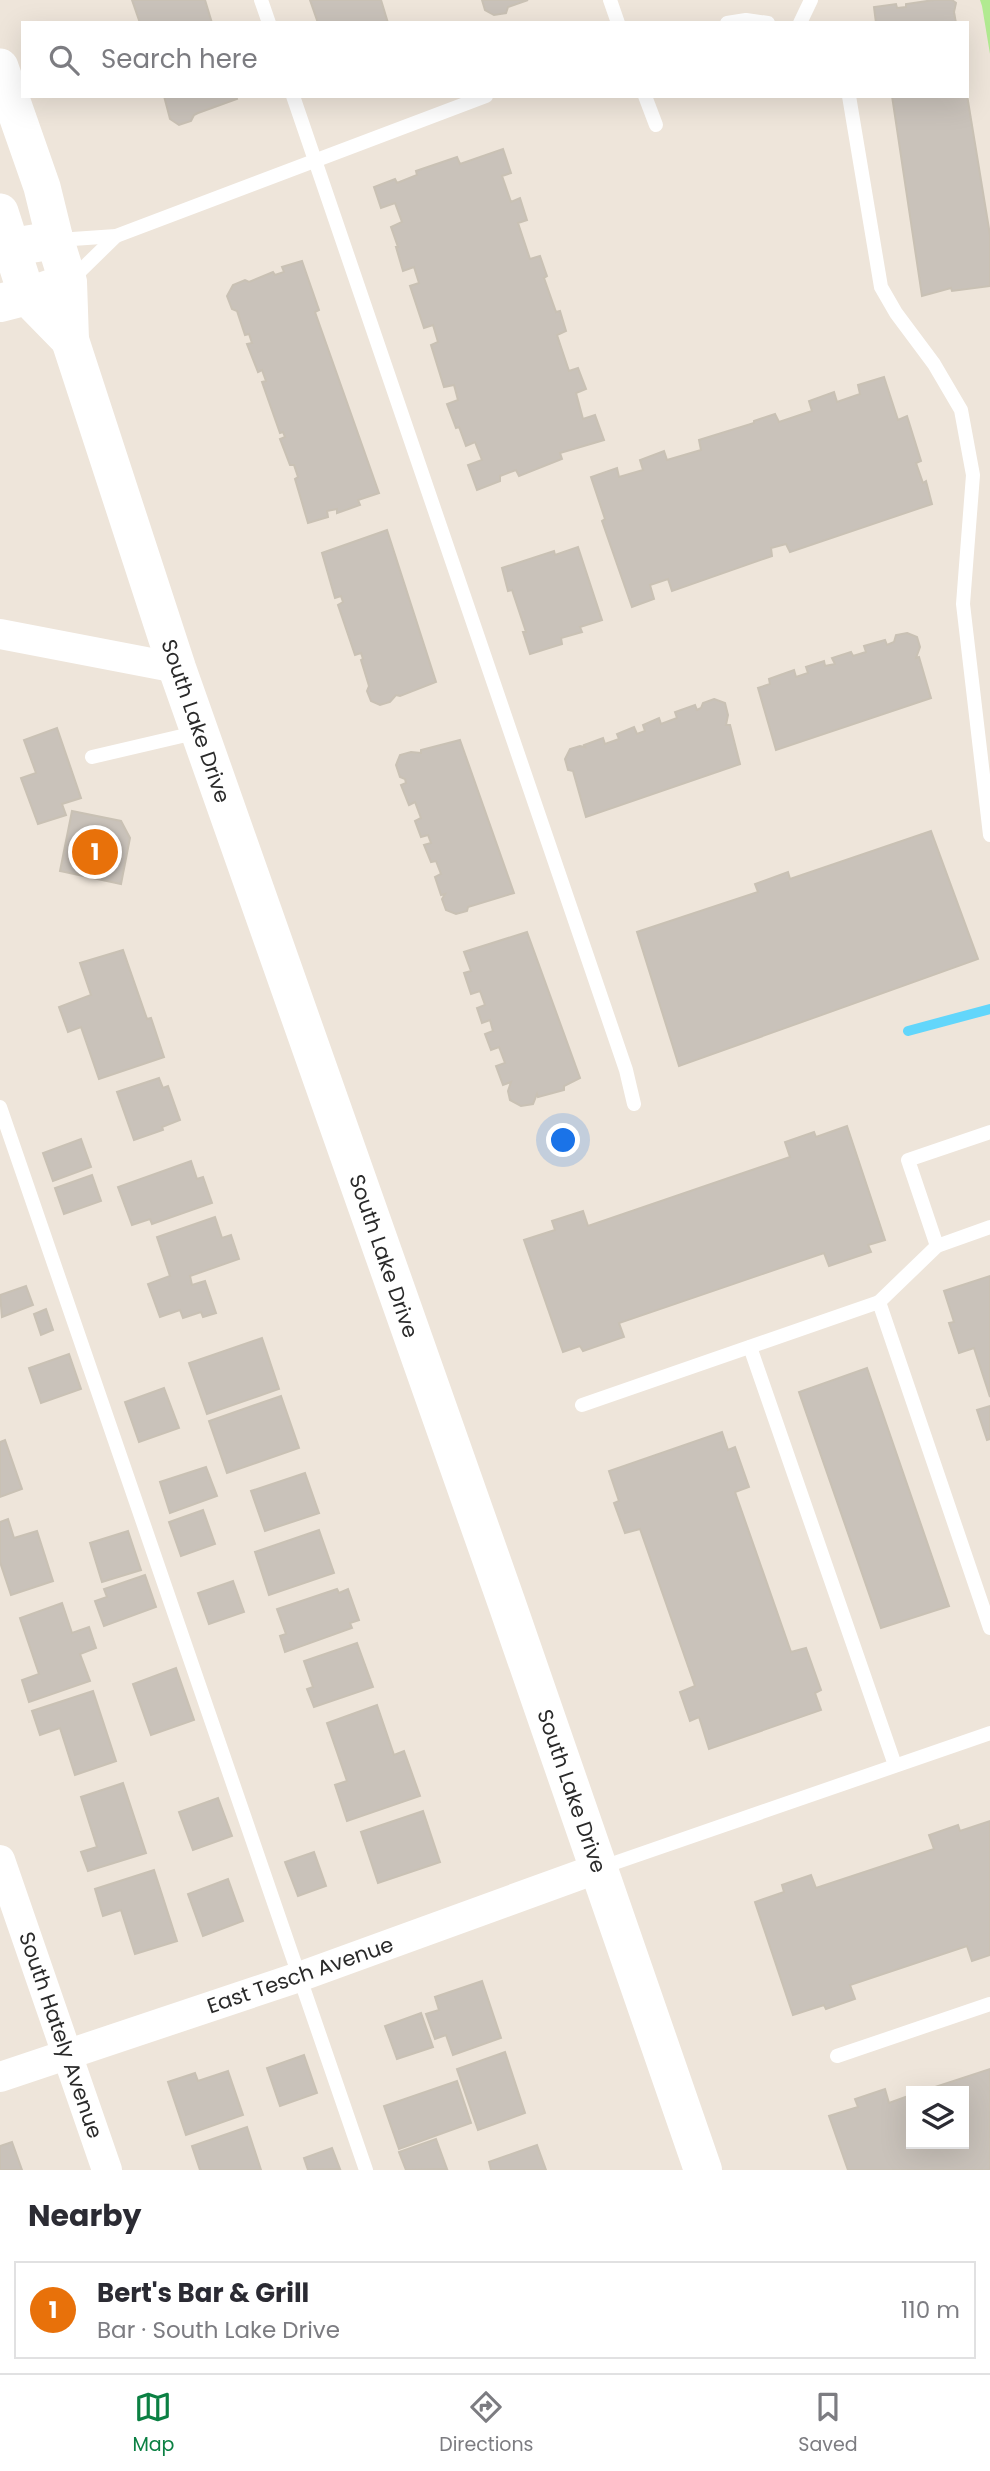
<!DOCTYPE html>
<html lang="en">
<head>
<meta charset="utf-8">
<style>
  :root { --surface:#fff; --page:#f7f7f7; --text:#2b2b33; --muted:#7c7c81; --line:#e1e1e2; --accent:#0b8043 }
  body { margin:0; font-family:Poppins,sans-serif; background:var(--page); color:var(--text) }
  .controls { position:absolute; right:21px; bottom:21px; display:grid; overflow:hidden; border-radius:0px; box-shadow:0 7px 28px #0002 }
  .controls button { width:63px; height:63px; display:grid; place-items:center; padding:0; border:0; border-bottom:2px solid var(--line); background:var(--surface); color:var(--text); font:35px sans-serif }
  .you { position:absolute; left:564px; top:1141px; width:24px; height:24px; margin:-18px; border:5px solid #fff; border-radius:50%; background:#1a73e8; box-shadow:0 0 0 10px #1a73e833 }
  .badge { display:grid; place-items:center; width:46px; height:46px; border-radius:50%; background:var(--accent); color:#fff; font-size:23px; font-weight:700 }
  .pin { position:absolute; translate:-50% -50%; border:4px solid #fff; box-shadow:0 2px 7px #0006 }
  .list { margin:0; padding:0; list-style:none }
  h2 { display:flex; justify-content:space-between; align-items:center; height:91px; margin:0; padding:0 28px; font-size:30px }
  h2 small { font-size:23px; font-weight:400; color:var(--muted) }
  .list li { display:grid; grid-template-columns:46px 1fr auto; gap:21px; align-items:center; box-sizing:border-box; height:98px; margin:0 14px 14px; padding:0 14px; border:2px solid var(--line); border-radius:0px }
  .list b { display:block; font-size:26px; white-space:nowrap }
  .list p { margin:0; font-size:23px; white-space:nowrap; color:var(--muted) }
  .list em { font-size:23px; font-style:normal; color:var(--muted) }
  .icon { flex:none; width:38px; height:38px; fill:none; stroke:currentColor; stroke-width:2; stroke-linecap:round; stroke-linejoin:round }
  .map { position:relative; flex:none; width:990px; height:2170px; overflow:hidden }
  .search { position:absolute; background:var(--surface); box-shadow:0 7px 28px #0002; left:21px; right:21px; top:21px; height:77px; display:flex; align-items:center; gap:18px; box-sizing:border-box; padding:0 24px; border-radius:0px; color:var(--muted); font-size:26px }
  .sheet { height:203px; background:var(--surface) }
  nav { display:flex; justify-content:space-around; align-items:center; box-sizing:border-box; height:98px; border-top:2px solid var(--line); background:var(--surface); font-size:19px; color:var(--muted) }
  nav a { display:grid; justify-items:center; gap:4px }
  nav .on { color:var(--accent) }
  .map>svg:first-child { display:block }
</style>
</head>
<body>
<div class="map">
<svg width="990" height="2170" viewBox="0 0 990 2170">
  <rect width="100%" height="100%" fill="#eee5da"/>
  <path fill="#b1ea91" d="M980,0H990V54L982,6Z"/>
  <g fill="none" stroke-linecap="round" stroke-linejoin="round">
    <path stroke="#62d6fb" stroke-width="10" d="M908,1031L990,1009"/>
  </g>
  <g fill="#c9c2ba" stroke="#c9c1b4" stroke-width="2">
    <path d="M132,0H205L212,23H140Z"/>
    <path d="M310,0H381L388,23H318Z"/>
    <path d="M482,0H528L508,7L506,13L494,15L485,10Z"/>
    <path d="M934,0H952L956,3L954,12L956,23H876L874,7L896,4L897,8L906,7V4Z"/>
    <path d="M967,95L990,235V286L952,291L951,288L922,296L892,96Z"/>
    <path d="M164,96H236L237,99L198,113L194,115L191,121L179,125L170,119Z"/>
    <path d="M503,149L511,173L502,176L511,202L520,198L527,220L518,223L530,259L540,256L547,276L544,278L556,312L560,311L566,331L557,335L569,371L578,368L586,389L576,393L583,419L595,415L604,440L560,453L562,459L519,476L516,470L500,476V481L477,490L468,465L482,460L475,442L466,446L459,427L456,428L447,404L458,400L454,385L444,387L431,345L438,342L433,325L424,328L410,286L419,283L414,267L403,271L396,247H398L391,227L402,222L395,203L381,208L374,187L395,179L397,183L417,175L416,171L457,157L460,164Z"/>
    <path d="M302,261L319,310L315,312L379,493L358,500L360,505L337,513V509L327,511L328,517L308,523L295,479L298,477L294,465H290L280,439L285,437L283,432L280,433L262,382L266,381L262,370L258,372L247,344L252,343L249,334L245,335L237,311L232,309L227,296L233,285L245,280L249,282L273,272L275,275L284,272L282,267Z"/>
    <path d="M884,377L898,420L907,416L921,461L916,463L923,483L926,481L932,504L790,552L786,544L771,548L772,556L672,591L668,579L650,585L654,599L632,607L602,521L605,519L591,477L617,468L619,477L643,470L640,460L664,451L667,460L701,450L699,440L754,423V421L775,414L779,422L812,411L809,401L834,392L837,402L860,394L858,385Z"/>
    <path d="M387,530L436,682L400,696L396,695L390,702L380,705L371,701L367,691L369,686L361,660L363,659L361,653L355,655L338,605L343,602L341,596L335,598L322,553Z"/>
    <path d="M578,547L602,620L580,627L582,632L561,638L562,644L530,654L523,632H526L512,590L508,591L502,568L554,551L555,555Z"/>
    <path d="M907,633L917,637L920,647L916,658L919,657L931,698L776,750L758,688L770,684L769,679L794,670L796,677L808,673L806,667L824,661L825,666L835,664L832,658L851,652L853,656L866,652L864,646L885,640L887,645L894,642L896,635Z"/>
    <path d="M714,699L725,703L728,715L726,725H730L740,764L586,817L573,771L568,770L565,759L570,749L580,746L585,747L584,745L603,738L605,744L619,739L617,734L634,727L637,734L645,731L643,725L659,718L661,724L677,718L675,712L695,705L697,710L701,708L703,703Z"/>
    <path d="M57,728L81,798L62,804L66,815L38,824L21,778L36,773L24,740Z"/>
    <path d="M460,740L514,893L468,907L467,911L456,914L446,910L442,899L445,894L441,895L435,877L441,874L436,861L431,862L424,845L431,843L428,835L421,837L415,821L421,818L415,802L409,805L401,785L406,783L405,779L400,777L396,765L400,755L411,752L421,753V750Z"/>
    <path d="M72,811L121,821L130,838L121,884L60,871Z"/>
    <path d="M931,831L978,959L679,1066L637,932L758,892L755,884L788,872L790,879Z"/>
    <path d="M527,932L580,1078L564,1086V1090L538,1097L537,1094L533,1104L521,1106L510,1100L508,1091L511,1082L503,1085L496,1066L505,1063L499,1047L491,1050L485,1034L493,1031L490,1020L482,1023L477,1008L485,1005L480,991L471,994L464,973L471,971L464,952Z"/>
    <path d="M123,950L147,1019L151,1018L164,1057L99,1079L81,1027L68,1032L59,1007L91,995L80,963Z"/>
    <path d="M159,1078L163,1088L168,1086L180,1120L162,1127L163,1130L134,1140L117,1092Z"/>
    <path d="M847,1126L885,1240L868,1245L871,1252L829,1266L824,1253L619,1323L624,1337L583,1351L580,1346L563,1352L524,1240L555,1230L552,1221L583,1211L588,1226L790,1157L785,1142L814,1132L816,1137Z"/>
    <path d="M81,1139L91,1167L53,1181L43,1153Z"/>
    <path d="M191,1161L197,1179L203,1177L212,1203L152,1224L150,1219L132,1225L118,1187Z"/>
    <path d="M92,1175L101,1201L64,1214L55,1188Z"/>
    <path d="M215,1217L222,1238L231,1235L239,1259L190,1276L192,1285L205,1281L216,1313L203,1317L201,1312L183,1318L180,1310L160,1317L148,1284L170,1276L157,1237Z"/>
    <path d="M990,1276V1397L974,1348L959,1353L949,1323L954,1322L944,1291Z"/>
    <path d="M26,1286L33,1305L2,1317L0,1295Z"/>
    <path d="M46,1309L53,1330L41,1335L34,1314Z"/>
    <path d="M262,1338L279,1389L207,1414L189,1363Z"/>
    <path d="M69,1354L81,1389L41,1403L29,1368Z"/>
    <path d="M867,1368L949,1606L881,1628L799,1392Z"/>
    <path d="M164,1388L179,1428L139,1442L125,1402Z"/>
    <path d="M281,1396L299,1448L227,1473L209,1421Z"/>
    <path d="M990,1406V1439L987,1440L977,1410Z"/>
    <path d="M722,1432L728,1450L735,1447L749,1487L735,1492L791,1652L806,1648L821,1690L815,1693L821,1710L709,1749L699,1717L690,1721L680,1692L695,1686L640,1529L625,1533L614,1503L619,1501L609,1471Z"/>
    <path d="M5,1440L22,1489L0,1497V1442Z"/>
    <path d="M206,1467L217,1496L170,1513L160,1482Z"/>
    <path d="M305,1473L319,1513L265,1531L251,1491Z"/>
    <path d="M203,1510L215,1544L181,1556L169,1522Z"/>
    <path d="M8,1519L14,1538L37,1531L53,1581L11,1595L0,1562V1522Z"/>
    <path d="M319,1530L334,1573L269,1595L255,1552Z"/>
    <path d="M128,1531L141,1570L102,1582L90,1543Z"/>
    <path d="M145,1575L156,1607L104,1626L95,1601L107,1597L104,1589Z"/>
    <path d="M233,1581L244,1612L209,1624L198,1593Z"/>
    <path d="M337,1589L339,1593L348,1589L359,1620L350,1623L352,1628L285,1652L280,1636L286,1634L277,1609Z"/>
    <path d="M62,1603L72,1633L89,1627L96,1648L80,1654L90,1681L29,1702L22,1680L39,1674L20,1618Z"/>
    <path d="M357,1643L373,1687L314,1707L307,1689L313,1687L304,1661Z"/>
    <path d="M176,1668L194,1720L151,1735L133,1684Z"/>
    <path d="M93,1691L116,1761L75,1775L60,1728L40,1735L32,1711Z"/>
    <path d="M377,1705L394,1755L404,1751L420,1796L347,1821L335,1785L347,1781L327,1723Z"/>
    <path d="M123,1783L146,1853L88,1871L81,1852L97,1847L81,1797Z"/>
    <path d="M218,1798L232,1836L193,1850L179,1812Z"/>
    <path d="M423,1811L440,1862L378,1883L361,1832Z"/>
    <path d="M990,1821V1955L972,1961L967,1946L850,1985L855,1999L826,2009L824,2005L793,2015L755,1902L784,1892L782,1885L811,1875L816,1888L934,1849L929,1835L958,1825L960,1831Z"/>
    <path d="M314,1852L326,1886L298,1896L285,1862Z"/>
    <path d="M154,1870L177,1941L135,1954L121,1910L103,1916L95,1889Z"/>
    <path d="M228,1879L243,1921L203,1936L188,1894Z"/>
    <path d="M482,1981L501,2038L453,2055L446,2035L435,2039L426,2014L439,2010L435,1997Z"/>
    <path d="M421,2013L433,2047L397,2059L385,2026Z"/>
    <path d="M505,2052L525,2113L478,2130L457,2069Z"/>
    <path d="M304,2055L317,2093L280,2106L267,2068Z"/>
    <path d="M990,2069V2170H848L829,2116L858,2107L855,2099L885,2089L889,2103L911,2095V2144H964V2091H923Z"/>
    <path d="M228,2071L243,2115L186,2135L168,2082L195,2073L198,2081Z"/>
    <path d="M457,2081L471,2123L399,2149L384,2106Z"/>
    <path d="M247,2127L261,2170H200L192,2146Z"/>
    <path d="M436,2139L447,2169L406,2170L399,2152Z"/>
    <path d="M12,2142L22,2170H0V2146Z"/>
    <path d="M537,2145L546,2170H491L489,2162Z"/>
    <path d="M332,2148L340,2169L308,2170L304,2158Z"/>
  </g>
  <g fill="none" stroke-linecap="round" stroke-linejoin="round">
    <g stroke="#fff" stroke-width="14">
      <path d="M261,0L269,23"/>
      <path d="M610,0L618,23"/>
      <path d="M727,23L746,20L768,23"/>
      <path d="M800,23L811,0"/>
      <path d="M293,96L626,1070L634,1104"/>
      <path d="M645,96L656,125"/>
      <path d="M849,96L881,287L896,313L934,364L961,410L973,475L963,604L990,835"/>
      <path d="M58,240L116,236L486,96"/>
      <path d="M72,279L116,236"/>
      <path d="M92,757L199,732"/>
      <path d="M0,1107L366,2170"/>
      <path d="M990,1132L908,1160L937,1246L990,1227"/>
      <path d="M879,1302L937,1246"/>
      <path d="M750,1347L895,1765"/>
      <path d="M582,1405L879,1302L990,1628"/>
      <path d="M600,1868L990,1733"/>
      <path d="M837,2056L990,2004"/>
    </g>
    <g stroke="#fff" stroke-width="30">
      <path d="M0,634L177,668"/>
      <path d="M0,1860L107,2170"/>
      <path d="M0,2077L299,1977L599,1868"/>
    </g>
    <g stroke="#fff" stroke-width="37">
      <path d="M0,67L42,187L55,240"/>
      <path d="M0,212L27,296L68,282"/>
    </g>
    <g stroke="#fff" stroke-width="38">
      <path d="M0,249L55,240L68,282L70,340L177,668L506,1601L703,2170"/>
      <path d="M0,303L27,296L70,340"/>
    </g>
  </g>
  <g text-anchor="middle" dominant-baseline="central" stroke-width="6" stroke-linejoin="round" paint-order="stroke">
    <g font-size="21" fill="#2a2a2a" stroke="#fff">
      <text transform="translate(196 721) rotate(71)">South Lake Drive</text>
      <text transform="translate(384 1256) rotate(71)">South Lake Drive</text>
      <text transform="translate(572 1791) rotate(71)">South Lake Drive</text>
      <text transform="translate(300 1975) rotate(-19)">East Tesch Avenue</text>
      <text transform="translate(61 2035) rotate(71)">South Hately Avenue</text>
    </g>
  </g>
</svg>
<div class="controls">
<button><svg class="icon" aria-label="layers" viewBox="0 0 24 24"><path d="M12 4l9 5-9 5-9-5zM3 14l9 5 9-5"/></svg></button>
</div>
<div class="you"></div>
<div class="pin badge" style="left:95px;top:852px;background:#e8710a">1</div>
<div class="search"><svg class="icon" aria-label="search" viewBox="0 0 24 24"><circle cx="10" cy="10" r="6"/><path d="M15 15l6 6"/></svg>Search here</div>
</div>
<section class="sheet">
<h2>Nearby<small></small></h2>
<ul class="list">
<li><span class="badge" style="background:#e8710a">1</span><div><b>Bert's Bar &amp; Grill</b><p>Bar · South Lake Drive</p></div><em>110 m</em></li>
</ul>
</section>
<nav>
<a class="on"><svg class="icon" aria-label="map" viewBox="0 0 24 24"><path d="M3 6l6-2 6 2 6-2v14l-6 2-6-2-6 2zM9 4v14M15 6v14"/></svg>Map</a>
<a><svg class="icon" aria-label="directions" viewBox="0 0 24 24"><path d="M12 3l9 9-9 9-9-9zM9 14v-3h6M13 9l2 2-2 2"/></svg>Directions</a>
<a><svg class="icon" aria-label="saved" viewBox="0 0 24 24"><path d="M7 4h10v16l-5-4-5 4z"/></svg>Saved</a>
</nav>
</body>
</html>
